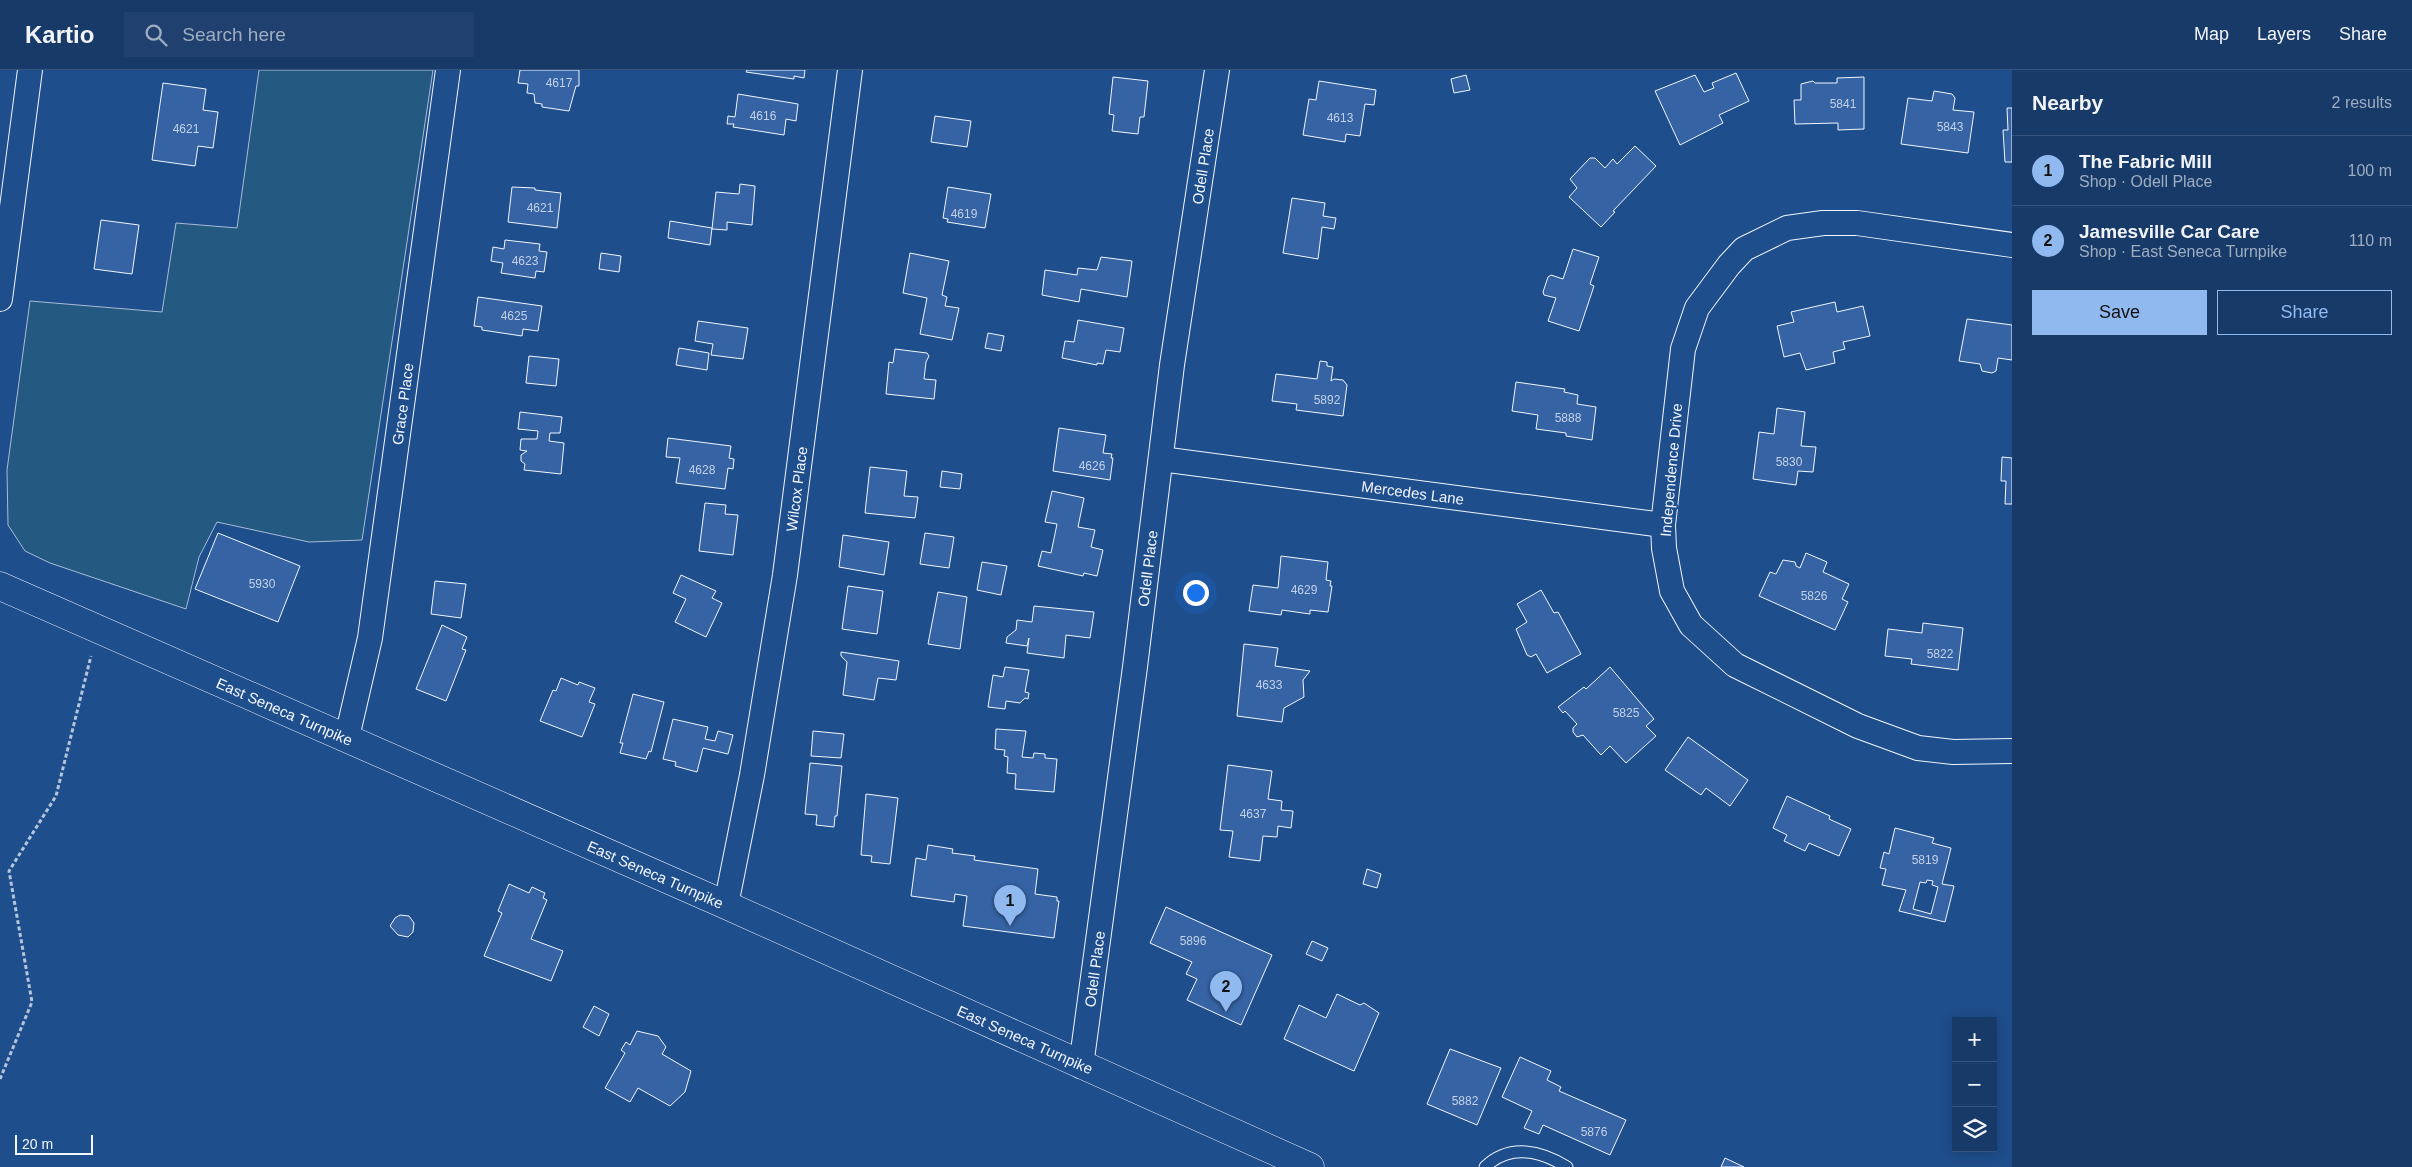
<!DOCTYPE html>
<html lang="en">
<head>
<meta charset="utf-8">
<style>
  :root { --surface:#173a69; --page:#20416f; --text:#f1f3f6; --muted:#9eadc0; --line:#36547d; --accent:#90b9f0 }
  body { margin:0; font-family:Helvetica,sans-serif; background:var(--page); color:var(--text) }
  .controls { position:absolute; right:15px; bottom:15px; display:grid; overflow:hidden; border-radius:0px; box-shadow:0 2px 12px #0003 }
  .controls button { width:45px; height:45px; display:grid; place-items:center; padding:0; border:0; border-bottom:1px solid var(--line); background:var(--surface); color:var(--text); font:25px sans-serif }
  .scale { position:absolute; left:15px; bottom:12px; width:78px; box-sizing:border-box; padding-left:5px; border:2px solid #f2f6ff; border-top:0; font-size:14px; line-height:18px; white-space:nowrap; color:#f2f6ff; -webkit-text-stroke:4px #1f4e8c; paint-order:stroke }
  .you { position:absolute; left:1195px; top:522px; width:18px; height:18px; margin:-12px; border:4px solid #fff; border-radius:50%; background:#1a73e8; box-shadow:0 0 0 8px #1a73e833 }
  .badge { display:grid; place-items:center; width:32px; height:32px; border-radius:50%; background:var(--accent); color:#111; font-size:16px; font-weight:700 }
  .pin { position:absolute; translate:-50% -41px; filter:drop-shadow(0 1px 2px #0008) }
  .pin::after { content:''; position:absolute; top:26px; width:18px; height:15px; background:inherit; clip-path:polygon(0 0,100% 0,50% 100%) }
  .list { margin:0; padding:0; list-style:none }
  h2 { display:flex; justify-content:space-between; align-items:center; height:65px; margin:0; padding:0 20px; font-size:21px }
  h2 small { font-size:16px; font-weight:400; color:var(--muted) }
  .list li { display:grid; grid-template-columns:32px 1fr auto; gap:15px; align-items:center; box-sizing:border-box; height:70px; padding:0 20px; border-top:1px solid var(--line) }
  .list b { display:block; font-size:19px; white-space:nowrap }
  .list p { margin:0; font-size:16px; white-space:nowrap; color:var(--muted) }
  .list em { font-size:16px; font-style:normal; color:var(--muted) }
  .actions { display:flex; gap:10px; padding:15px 20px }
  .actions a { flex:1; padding:11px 0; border:1px solid var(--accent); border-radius:0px; text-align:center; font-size:18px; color:var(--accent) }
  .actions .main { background:var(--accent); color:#111 }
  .icon { flex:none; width:28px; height:28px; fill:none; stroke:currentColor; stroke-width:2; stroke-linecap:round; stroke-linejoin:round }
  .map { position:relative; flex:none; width:2012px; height:1097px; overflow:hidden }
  header { display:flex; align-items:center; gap:30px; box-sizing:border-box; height:70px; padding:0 25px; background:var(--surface); border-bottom:1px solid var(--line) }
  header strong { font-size:24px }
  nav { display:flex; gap:28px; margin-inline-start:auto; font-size:18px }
  .search { width:350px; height:45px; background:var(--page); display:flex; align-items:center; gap:12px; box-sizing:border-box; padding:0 18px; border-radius:0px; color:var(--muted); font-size:19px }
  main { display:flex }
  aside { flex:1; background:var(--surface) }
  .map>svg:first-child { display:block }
</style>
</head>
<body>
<header>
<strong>Kartio</strong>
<div class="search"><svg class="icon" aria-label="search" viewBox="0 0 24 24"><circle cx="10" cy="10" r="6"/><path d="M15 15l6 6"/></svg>Search here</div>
<nav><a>Map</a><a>Layers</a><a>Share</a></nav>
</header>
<main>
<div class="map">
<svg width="2012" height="1097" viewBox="0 0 2012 1097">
  <rect width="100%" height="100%" fill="#1f4e8c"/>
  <path fill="#245a82" stroke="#a8bbd7" d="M259,0H433L362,470L309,472L217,452L199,487L186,539L50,493L25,481L8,455L7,400L30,231L162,242L176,153L237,158Z"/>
  <g fill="#3563a3" stroke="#f2f6ff" fill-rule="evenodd">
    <path d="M520,0H579V16H576L569,41L542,37V34L535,33L534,24L527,23L528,14L518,13Z"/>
    <path d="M747,0H805L804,8L794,6V9L746,2Z"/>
    <path d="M1736,3L1749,31L1719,45L1723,53L1680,75L1655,21L1695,5L1704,22L1714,18L1712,13Z"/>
    <path d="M1466,5L1470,20L1454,23L1451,9Z"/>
    <path d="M1113,7L1148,11L1144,47H1140L1138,64L1112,61L1114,45L1109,44Z"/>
    <path d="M1864,7V59L1838,60V53L1795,54L1794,30H1801V14L1813,11L1815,13H1837V8Z"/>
    <path d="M1319,11L1376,20L1374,35L1365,34L1360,66L1346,64L1345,72L1303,65L1309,29L1316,30Z"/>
    <path d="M163,13L206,19L203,40L218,42L213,78L198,76L195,96L152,90Z"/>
    <path d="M1934,21L1952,24L1955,28L1953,40L1974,42L1968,83L1901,74L1908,28L1932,31Z"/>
    <path d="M738,24L798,34L796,51L786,49L784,65L733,57L734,54H727L728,46L735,47Z"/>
    <path d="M2007,38H2012V92H2005L2003,60H2008Z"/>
    <path d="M935,46L971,51L967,77L931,72Z"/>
    <path d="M1635,76L1656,96L1613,141L1615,142L1601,157L1569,127L1577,118L1570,109L1590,88H1595L1605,98L1613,89L1617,94Z"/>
    <path d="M740,114L755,116L752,155L727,152V160L712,159L716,122L739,124Z"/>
    <path d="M512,117L535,118V120L561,123L557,158L508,152Z"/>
    <path d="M948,117L991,124L985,158L947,152L948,149L943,148Z"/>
    <path d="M1292,128L1325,133L1323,146L1336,148L1334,159L1322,157L1318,189L1283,183Z"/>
    <path d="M101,150L139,155L132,204L94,199Z"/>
    <path d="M670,151L712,158L710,175L668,168Z"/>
    <path d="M505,170L540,174L539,181L547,182L544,202L536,201L535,208L501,203L503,193L491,191L493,177L504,179Z"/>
    <path d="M1573,179L1599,187L1590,214L1594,216L1579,261L1548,251L1556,228L1544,225L1543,222L1548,207L1551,205L1563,209Z"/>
    <path d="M601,183L621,186L619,202L599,199Z"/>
    <path d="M910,183L949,191L942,225L947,227L945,236L959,238L952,270L920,264L927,228L903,223Z"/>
    <path d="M1101,187L1132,191L1127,227L1081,219L1079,232L1042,225L1045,200L1077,205L1078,198L1097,200Z"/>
    <path d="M478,227L542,236L538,261L523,259L522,266L482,260V257L474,256Z"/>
    <path d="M1835,232L1837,242L1863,236L1870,266L1843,272L1845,279L1833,282L1835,293L1806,300L1800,283L1784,287L1777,256L1794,252L1791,242Z"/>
    <path d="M1967,249L2012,255V290L1998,288L1996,301L1992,303L1982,301L1980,294L1959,291Z"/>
    <path d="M1078,250L1124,258L1120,282L1106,280L1103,294L1097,293V295L1062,288L1065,271L1074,272Z"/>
    <path d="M698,251L748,258L743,289L711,285L713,274L695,271Z"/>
    <path d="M988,263L1004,266L1001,281L985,278Z"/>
    <path d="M679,278L709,283L707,300L676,295Z"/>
    <path d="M895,279L927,283L929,286L926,292L924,309L936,310L934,329L886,324L889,292L893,293Z"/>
    <path d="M529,286L559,289L556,316L526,313Z"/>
    <path d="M1320,291L1327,292V296L1333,297L1331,311L1334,309L1343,310L1347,315L1343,346L1296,340L1297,334L1272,331L1276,304L1317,309Z"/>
    <path d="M1516,312L1565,319L1564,322L1578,325L1577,334L1596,337L1592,370L1566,366V363L1536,359L1538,345L1512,341Z"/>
    <path d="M1777,338L1805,342L1801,376L1816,377L1813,402L1798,401L1796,415L1753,409L1759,362L1774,364Z"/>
    <path d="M520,342L562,347L560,363H550L549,371L564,373L561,404L524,400L525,394L521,391V385L527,381L520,380L521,369H537L538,361L518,359Z"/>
    <path d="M1059,358L1106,365L1103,383L1112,384L1111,388H1113L1110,410L1053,401Z"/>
    <path d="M668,368L731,376L729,388L734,389L733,399L728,398L725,419L676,413L680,388L666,387Z"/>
    <path d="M2002,387L2012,388V434H2005L2006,411H2001Z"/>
    <path d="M870,397L907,401L904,426L918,427L915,448L865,443Z"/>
    <path d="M942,401L962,404L960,419L940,417Z"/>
    <path d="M1052,421L1084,428L1078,457L1095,460L1091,477L1103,480L1097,506L1084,503L1083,506L1038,496L1042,481L1051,483L1057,454L1045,452Z"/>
    <path d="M705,433L726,435L725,444L738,445L733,485L699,481Z"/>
    <path d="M218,463L300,496L278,552L195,519Z"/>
    <path d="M925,463L954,467L949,498L920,494Z"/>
    <path d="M843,465L889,472L884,505L839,497Z"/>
    <path d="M1806,483L1827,492L1823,502L1849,514L1842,529L1848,532L1835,560L1759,526L1770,502L1776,504L1783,490L1795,492L1796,496L1800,498Z"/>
    <path d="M1281,486L1328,492L1326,510L1331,511L1330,516H1332L1328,542L1310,540V544L1282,540L1281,545L1249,541L1253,515L1278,518Z"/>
    <path d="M982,492L1007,496L1001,525L977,520Z"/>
    <path d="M681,505L716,521L712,528L722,533L706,567L675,552L686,529L673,523Z"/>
    <path d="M435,511L466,514L461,548L431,544Z"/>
    <path d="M848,516L883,521L877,564L842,559Z"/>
    <path d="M1541,520L1554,543L1558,542L1581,584L1547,603L1536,584L1531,587L1527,585L1516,559L1527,552L1517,534Z"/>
    <path d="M938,522L967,527L960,579L928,574Z"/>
    <path d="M1034,536L1094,542L1090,568L1066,565L1064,588L1027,583L1029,568L1027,576L1006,573L1007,567L1016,560L1017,550L1032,552Z"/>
    <path d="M1923,553L1963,558L1958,600L1911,594L1912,589L1885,586L1888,559L1922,563Z"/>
    <path d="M442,555L467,567L462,579L466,580L446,631L416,619Z"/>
    <path d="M1244,574L1278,578L1275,596L1310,601L1303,610L1304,627L1284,638L1282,652L1237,646Z"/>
    <path d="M841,582L899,591L896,610L878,608L874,630L843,625L847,592L841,586Z"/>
    <path d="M1005,597L1029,600L1025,622L1029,623L1028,629L1025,628L1020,633L1006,631L1005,639L988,637L993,605L1003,607Z"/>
    <path d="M1610,597L1654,649L1646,656L1656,666L1626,693L1610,676L1601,685L1583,665L1577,667L1573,662V658L1577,654L1565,641L1563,643L1558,637L1584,617L1586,619Z"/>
    <path d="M561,608L578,615L579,612L595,618L589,632L595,634L582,667L540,651L553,620L556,621Z"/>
    <path d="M633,624L664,632L651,682L649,681L646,689L620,683L623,673H620Z"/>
    <path d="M673,649L708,657L705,669L715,671L718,661L733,665L728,684L703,678L697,702L675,696L676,692L663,689Z"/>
    <path d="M996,659L1026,661L1022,687L1033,688L1034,683L1045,684V688L1057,689L1054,722L1015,719L1016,704L1007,703L1008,687L1004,686L1005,680L995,679Z"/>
    <path d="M813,661L844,664L841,688L811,686Z"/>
    <path d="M1688,667L1748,710L1730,736L1706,718L1701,725L1665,700Z"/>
    <path d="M810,693L842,696L837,746H835L834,757L816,755L817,745L805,744Z"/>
    <path d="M1228,695L1272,701L1268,729L1282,731L1281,740L1293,741L1291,758L1278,756L1277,767L1263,766L1260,791L1229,787L1233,761L1220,760Z"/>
    <path d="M866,724L898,728L890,794L871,792L872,786L861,785Z"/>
    <path d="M1787,726L1830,746L1829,749L1851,759L1839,786L1809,773L1805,781L1784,771L1787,765L1773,758Z"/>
    <path d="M1895,758L1934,768L1932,773L1951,778L1942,814L1954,816L1945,852L1899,841L1906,820L1882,815L1886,799L1880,798L1884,782L1889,784ZM1927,810L1933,811L1932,815L1938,817L1931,844L1913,839L1920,812L1926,813Z"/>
    <path d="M928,775L953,779L952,783L975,786L974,790L1038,799L1035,824L1057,827V831H1059L1054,868L963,856L967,826L955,824L954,832L911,826L916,788L926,790Z"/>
    <path d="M1367,799L1381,804L1377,818L1363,814Z"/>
    <path d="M509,814L529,823L532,817L545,823L543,828L547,830L531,869L563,881L551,911L484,886L502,843L498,841Z"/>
    <path d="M1166,837L1272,885L1241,955L1187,930L1197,909L1186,904L1192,892L1150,873Z"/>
    <path d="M400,845L409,846L414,853L413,862L408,867L398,865L390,856L395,848Z"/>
    <path d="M1312,871L1328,878L1322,891L1306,884Z"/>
    <path d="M1337,924L1360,935L1364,933L1379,943L1354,1001L1284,969L1299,935L1326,948Z"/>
    <path d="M594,936L609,944L599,966L583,957Z"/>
    <path d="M637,961L658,966L666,977L662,984L691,1001L685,1022L670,1036L638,1018L630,1032L605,1018L625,983L621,980L626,972L630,975Z"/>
    <path d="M1450,979L1501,998L1477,1055L1427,1034Z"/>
    <path d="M1520,987L1551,1001L1547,1010L1561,1017L1559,1021L1626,1050L1610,1085L1543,1055L1539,1064L1524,1058L1532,1041L1502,1027Z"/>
    <path d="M1725,1088L1744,1097H1721Z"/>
  </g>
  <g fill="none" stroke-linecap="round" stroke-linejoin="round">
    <defs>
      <path id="service" d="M1485,1097C1510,1073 1541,1081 1567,1097"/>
      <g id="minor">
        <path d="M2012,175L1857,153H1823L1787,158L1744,179L1729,195L1697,238L1683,279L1663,455L1664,478L1672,521L1691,555L1735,595L1858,656L1918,678L1953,682L2012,681"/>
        <path d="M0,229L30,0"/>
        <path id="s1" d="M1161,389L1663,455"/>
        <path id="s2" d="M347,667L370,568L448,0"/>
        <path id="s3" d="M726,835L752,705L785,505L850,0"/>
        <path id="s4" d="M1081,996L1135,597L1172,295L1217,0"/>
      </g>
      <g id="primary">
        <path id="s5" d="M0,516L726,835L1310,1097"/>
      </g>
    </defs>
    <use href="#service" stroke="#f2f6ff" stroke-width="13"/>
    <use href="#minor" stroke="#f2f6ff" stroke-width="26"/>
    <use href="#primary" stroke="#f2f6ff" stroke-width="29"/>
    <path stroke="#b3c4dc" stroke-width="3" stroke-dasharray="4 2.5" stroke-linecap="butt" d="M0,1009L32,932L9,801L56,726L91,586"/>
    <use href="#service" stroke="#1f4e8c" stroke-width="11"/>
    <use href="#minor" stroke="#1f4e8c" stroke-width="24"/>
    <use href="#primary" stroke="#1f4e8c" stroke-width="28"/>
  </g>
  <g text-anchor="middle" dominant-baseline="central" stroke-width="4" stroke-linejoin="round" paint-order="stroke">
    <g font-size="12" fill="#c3d1e8">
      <text x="559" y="13">4617</text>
      <text x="1843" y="34">5841</text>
      <text x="763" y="46">4616</text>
      <text x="1340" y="48">4613</text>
      <text x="1950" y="57">5843</text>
      <text x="186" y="59">4621</text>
      <text x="540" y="138">4621</text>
      <text x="964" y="144">4619</text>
      <text x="525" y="191">4623</text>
      <text x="514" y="246">4625</text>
      <text x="1327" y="330">5892</text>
      <text x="1568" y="348">5888</text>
      <text x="1789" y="392">5830</text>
      <text x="1092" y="396">4626</text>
      <text x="702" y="400">4628</text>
      <text x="262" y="514">5930</text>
      <text x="1304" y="520">4629</text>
      <text x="1814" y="526">5826</text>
      <text x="1940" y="584">5822</text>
      <text x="1269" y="615">4633</text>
      <text x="1626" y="643">5825</text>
      <text x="1253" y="744">4637</text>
      <text x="1925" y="790">5819</text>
      <text x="1193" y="871">5896</text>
      <text x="1465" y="1031">5882</text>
      <text x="1594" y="1062">5876</text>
    </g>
    <g font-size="15" fill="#f2f6ff" stroke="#1f4e8c">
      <text stroke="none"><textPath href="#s4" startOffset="908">Odell Place</textPath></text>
      <text stroke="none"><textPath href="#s2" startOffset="338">Grace Place</textPath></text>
      <text transform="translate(1671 400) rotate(-85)">Independence Drive</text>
      <text stroke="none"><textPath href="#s3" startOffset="422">Wilcox Place</textPath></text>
      <text stroke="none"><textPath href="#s1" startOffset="254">Mercedes Lane</textPath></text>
      <text stroke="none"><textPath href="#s4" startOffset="502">Odell Place</textPath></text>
      <text stroke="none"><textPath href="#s5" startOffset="311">East Seneca Turnpike</textPath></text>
      <text stroke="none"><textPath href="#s5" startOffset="716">East Seneca Turnpike</textPath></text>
      <text stroke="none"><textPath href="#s4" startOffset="98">Odell Place</textPath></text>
      <text stroke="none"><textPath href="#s5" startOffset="1121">East Seneca Turnpike</textPath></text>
    </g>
  </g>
</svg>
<div class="controls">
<button>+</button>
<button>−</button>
<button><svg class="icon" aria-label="layers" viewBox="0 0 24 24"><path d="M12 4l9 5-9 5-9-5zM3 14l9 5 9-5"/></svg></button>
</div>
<div class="scale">20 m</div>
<div class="you"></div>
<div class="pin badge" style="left:1010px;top:856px">1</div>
<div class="pin badge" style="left:1226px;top:942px">2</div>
</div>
<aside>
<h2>Nearby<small>2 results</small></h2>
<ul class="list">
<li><span class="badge">1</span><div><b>The Fabric Mill</b><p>Shop · Odell Place</p></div><em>100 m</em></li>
<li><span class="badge">2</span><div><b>Jamesville Car Care</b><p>Shop · East Seneca Turnpike</p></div><em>110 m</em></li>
</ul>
<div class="actions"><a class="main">Save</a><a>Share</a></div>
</aside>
</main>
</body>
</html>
